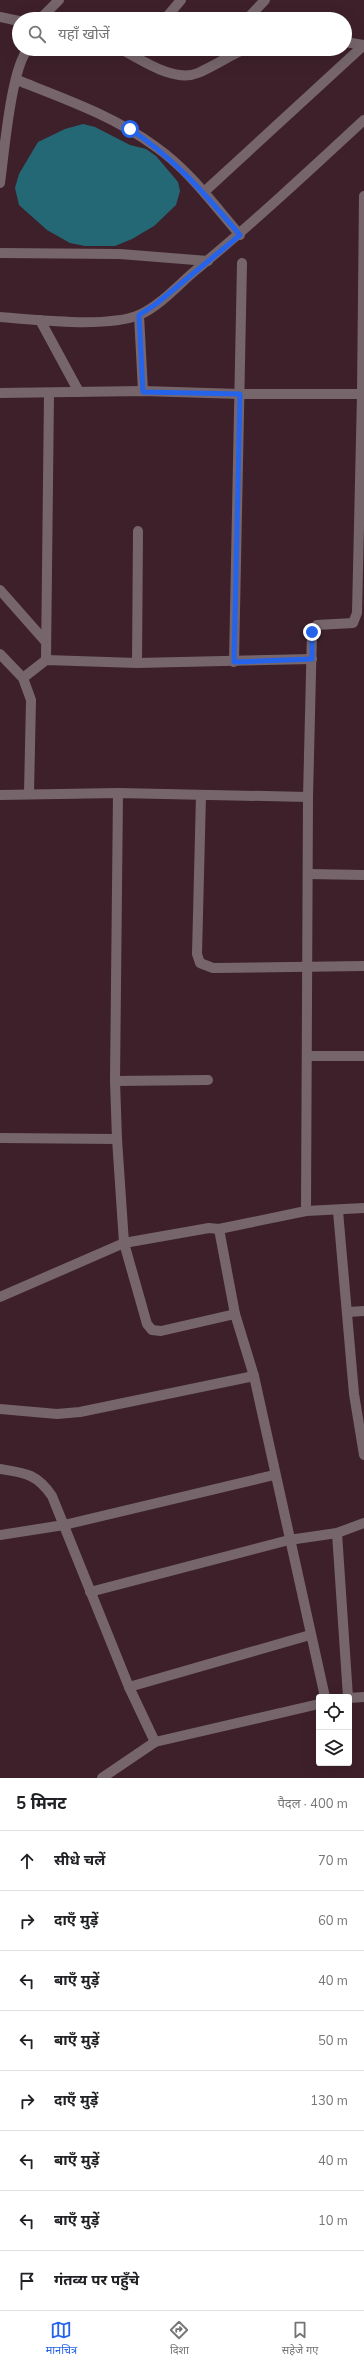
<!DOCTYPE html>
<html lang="hi">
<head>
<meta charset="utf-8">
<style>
  :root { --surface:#fff; --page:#f2f2f2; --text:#202124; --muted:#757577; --line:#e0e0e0; --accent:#2563eb }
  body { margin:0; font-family:"Nunito Sans","Noto Sans Devanagari",sans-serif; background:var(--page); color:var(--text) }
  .controls { position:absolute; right:12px; bottom:12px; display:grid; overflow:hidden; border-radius:4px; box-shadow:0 4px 16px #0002 }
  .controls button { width:36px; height:36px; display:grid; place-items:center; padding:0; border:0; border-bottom:1px solid var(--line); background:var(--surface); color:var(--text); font:20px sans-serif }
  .stop { position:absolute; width:12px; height:12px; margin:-9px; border:3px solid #2563eb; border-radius:50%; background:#fff }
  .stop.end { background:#2563eb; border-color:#fff; box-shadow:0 1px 4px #0008 }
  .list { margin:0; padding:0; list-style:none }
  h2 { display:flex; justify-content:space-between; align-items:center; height:52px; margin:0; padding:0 16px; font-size:17px }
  h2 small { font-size:13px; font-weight:400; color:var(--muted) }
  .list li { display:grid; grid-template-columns:26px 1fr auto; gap:12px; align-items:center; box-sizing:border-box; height:60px; padding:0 16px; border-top:1px solid var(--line) }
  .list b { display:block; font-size:15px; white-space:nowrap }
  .list em { font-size:13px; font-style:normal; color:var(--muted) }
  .icon { flex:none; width:22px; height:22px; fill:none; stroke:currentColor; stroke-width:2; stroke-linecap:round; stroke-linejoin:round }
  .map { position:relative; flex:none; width:364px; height:1778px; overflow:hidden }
  .search { position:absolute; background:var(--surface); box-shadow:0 4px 16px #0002; left:12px; right:12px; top:12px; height:44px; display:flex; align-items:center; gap:10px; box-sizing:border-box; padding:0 14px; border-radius:22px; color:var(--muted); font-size:15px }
  .sheet { height:532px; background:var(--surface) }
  nav { display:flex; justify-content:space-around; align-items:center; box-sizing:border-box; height:56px; border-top:1px solid var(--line); background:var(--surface); font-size:11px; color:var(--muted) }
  nav a { display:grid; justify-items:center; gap:2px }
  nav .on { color:var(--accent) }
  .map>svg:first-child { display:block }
</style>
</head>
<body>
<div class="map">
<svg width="364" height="1778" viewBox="0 0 364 1778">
  <rect width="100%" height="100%" fill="#3e202b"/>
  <path fill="#246876" d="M83,124L95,127L130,145L146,149L156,156L178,182L180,191L176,205L154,226L132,239L115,246H85L70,243L47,230L19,205L15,188L19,174L38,142L65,129Z"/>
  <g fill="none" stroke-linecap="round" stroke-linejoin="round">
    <g stroke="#76666b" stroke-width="10">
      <path d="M0,17L19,21"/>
      <path d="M40,19L59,0"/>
      <path d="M165,19L181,0"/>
      <path d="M247,19L265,0"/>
      <path d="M345,42L364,45"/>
      <path d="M121,49C142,60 174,83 198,73C214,66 229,56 245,49"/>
      <path d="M17,80C65,99 114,116 156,147C189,170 214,205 240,235"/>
      <path d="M0,183C4,155 11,68 28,49"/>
      <path d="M204,192L364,45"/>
      <path d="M0,253L120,254L208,261"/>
      <path d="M139,315L143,391"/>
      <path d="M0,317C35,320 108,328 139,315C160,306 179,284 196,270C254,222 309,171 364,120"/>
      <path d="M40,320L79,392"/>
      <path d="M0,393L143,391L240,394H364"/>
      <path d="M0,590L45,641"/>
      <path d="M0,654L23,678L31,700L29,793"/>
      <path d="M46,660L49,393"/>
      <path d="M234,662L242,263"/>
      <path d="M137,663L138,531"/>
      <path d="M23,678L46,660L137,663L312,659"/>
      <path d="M118,793L115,1081L117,1139L124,1243L147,1324L152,1330L161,1331L235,1314"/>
      <path d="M0,795L118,793L308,797"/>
      <path d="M201,795L197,954L200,963L213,968L364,966"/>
      <path d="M308,874L364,875"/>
      <path d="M307,1056H364"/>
      <path d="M115,1081L208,1080"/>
      <path d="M0,1138L117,1139"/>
      <path d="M306,1211L308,797L312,632L317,625L353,623L357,613L362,394L364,196"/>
      <path d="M338,1211L354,1394L364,1455"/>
      <path d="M219,1229L235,1314L254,1376L325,1697"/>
      <path d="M0,1297L124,1243L209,1228L219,1229L306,1211L364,1208"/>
      <path d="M348,1312L364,1311"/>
      <path d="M0,1409L57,1414L80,1412L254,1376"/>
      <path d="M337,1533L348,1697"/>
      <path d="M0,1535L64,1525L274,1475"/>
      <path d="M90,1592L289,1540L337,1533L364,1523"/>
      <path d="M129,1687L310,1635"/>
      <path d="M349,1698L364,1697"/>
      <path d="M155,1742L319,1704"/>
    </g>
    <path stroke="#76666b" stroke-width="10" d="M0,1469C26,1473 37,1474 52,1496L129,1687L155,1742L102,1778"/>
  </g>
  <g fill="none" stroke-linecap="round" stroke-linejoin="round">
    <path stroke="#2563eb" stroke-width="5" d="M130,129C175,159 205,194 240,235L156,304L139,315L143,392L240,394L234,662L312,659V632"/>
  </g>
</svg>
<div class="controls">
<button><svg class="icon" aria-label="locate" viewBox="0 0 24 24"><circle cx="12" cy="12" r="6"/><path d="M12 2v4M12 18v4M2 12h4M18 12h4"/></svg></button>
<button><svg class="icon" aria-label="layers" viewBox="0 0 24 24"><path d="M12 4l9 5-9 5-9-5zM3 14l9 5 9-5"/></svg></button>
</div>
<div class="stop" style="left:130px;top:129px"></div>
<div class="stop end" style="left:312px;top:632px"></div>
<div class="search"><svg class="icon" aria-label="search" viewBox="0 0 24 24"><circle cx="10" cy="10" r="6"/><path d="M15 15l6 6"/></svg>यहाँ खोजें</div>
</div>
<section class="sheet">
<h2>5 मिनट<small>पैदल · 400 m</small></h2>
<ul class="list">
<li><svg class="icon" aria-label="ahead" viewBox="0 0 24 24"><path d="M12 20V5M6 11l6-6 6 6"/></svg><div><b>सीधे चलें</b></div><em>70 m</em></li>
<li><svg class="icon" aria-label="right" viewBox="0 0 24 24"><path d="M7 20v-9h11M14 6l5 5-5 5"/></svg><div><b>दाएँ मुड़ें</b></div><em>60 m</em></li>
<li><svg class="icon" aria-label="left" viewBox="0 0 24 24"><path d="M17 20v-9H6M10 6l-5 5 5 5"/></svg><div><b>बाएँ मुड़ें</b></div><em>40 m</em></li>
<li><svg class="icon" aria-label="left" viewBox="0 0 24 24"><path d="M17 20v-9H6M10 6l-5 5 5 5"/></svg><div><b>बाएँ मुड़ें</b></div><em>50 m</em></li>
<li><svg class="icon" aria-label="right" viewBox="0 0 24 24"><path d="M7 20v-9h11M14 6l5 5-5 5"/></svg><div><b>दाएँ मुड़ें</b></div><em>130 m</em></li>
<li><svg class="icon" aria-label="left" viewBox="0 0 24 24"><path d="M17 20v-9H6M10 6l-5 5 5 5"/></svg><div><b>बाएँ मुड़ें</b></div><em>40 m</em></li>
<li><svg class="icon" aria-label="left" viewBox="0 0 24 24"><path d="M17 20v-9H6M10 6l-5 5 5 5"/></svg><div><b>बाएँ मुड़ें</b></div><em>10 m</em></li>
<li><svg class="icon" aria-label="arrive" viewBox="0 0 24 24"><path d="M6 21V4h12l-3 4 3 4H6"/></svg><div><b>गंतव्य पर पहुँचे</b></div></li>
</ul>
</section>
<nav>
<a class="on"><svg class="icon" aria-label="map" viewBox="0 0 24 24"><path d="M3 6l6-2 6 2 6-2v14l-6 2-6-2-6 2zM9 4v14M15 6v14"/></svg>मानचित्र</a>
<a><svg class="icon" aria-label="directions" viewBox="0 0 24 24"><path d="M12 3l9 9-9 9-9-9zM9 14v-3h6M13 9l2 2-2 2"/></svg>दिशा</a>
<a><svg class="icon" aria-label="saved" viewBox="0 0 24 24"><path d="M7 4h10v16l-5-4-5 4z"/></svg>सहेजे गए</a>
</nav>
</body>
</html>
